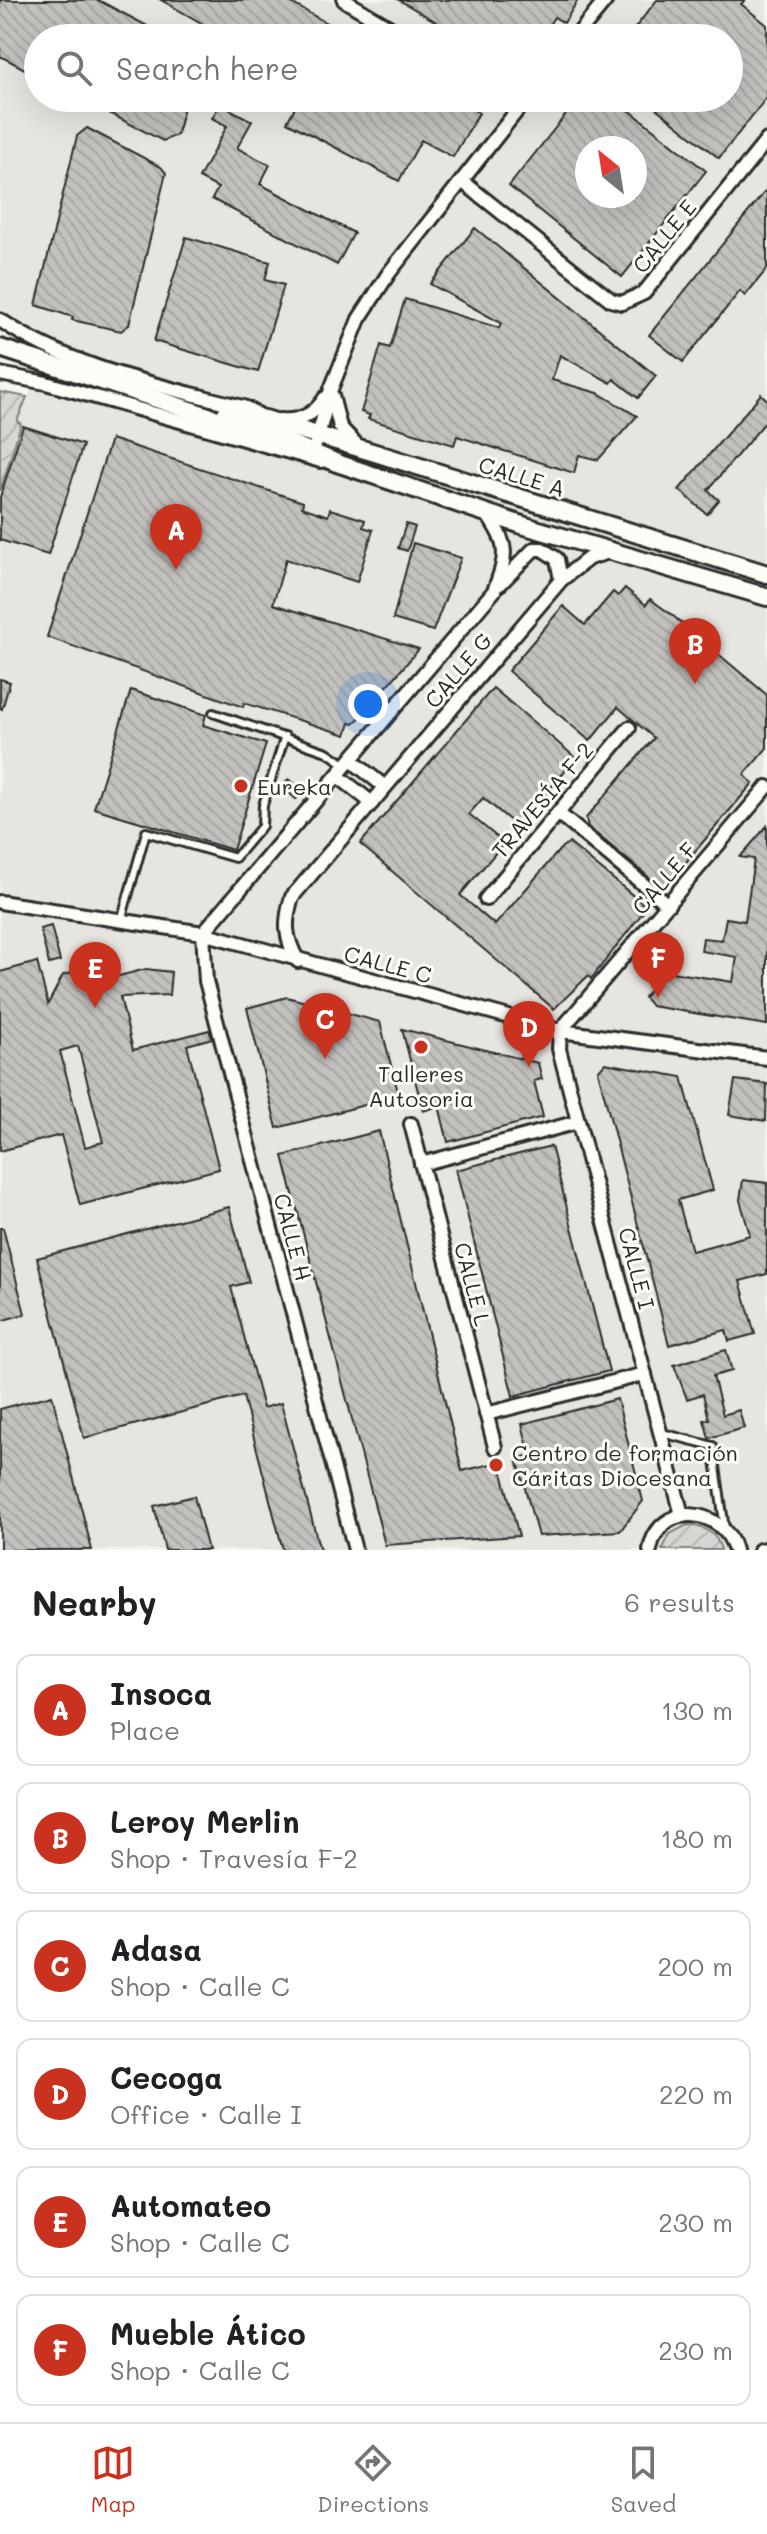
<!DOCTYPE html>
<html lang="en">
<head>
<meta charset="utf-8">
<style>
  :root { --surface:#fff; --page:#f2f2f2; --text:#202124; --muted:#757577; --line:#e0e0e0; --accent:#c8321e }
  body { margin:0; font-family:Mali,sans-serif; background:var(--page); color:var(--text) }
  .compass { position:absolute; left:575px; top:136px; width:72px; height:72px; border-radius:50%; background:var(--surface); box-shadow:0 8px 32px #0002; rotate:330deg }
  .you { position:absolute; left:368px; top:704px; width:28px; height:28px; margin:-20px; border:6px solid #fff; border-radius:50%; background:#1a73e8; box-shadow:0 0 0 12px #1a73e833 }
  .badge { display:grid; place-items:center; width:52px; height:52px; border-radius:50%; background:var(--accent); color:#fff; font-size:26px; font-weight:700 }
  .pin { position:absolute; translate:-50% -66px; filter:drop-shadow(0 2px 4px #0008) }
  .pin::after { content:''; position:absolute; top:42px; width:28px; height:24px; background:inherit; clip-path:polygon(0 0,100% 0,50% 100%) }
  .list { margin:0; padding:0; list-style:none }
  h2 { display:flex; justify-content:space-between; align-items:center; height:104px; margin:0; padding:0 32px; font-size:34px }
  h2 small { font-size:26px; font-weight:400; color:var(--muted) }
  .list li { display:grid; grid-template-columns:52px 1fr auto; gap:24px; align-items:center; box-sizing:border-box; height:112px; margin:0 16px 16px; padding:0 16px; border:2px solid var(--line); border-radius:16px }
  .list b { display:block; font-size:30px; white-space:nowrap }
  .list p { margin:0; font-size:26px; white-space:nowrap; color:var(--muted) }
  .list em { font-size:26px; font-style:normal; color:var(--muted) }
  .icon { flex:none; width:44px; height:44px; fill:none; stroke:currentColor; stroke-width:2; stroke-linecap:round; stroke-linejoin:round }
  .map { position:relative; flex:none; width:767px; height:1550px; overflow:hidden }
  .search { position:absolute; background:var(--surface); box-shadow:0 8px 32px #0002; left:24px; right:24px; top:24px; height:88px; display:flex; align-items:center; gap:20px; box-sizing:border-box; padding:0 28px; border-radius:44px; color:var(--muted); font-size:30px }
  .sheet { height:872px; background:var(--surface) }
  nav { display:flex; justify-content:space-around; align-items:center; box-sizing:border-box; height:112px; border-top:2px solid var(--line); background:var(--surface); font-size:22px; color:var(--muted) }
  nav a { display:grid; justify-items:center; gap:4px }
  nav .on { color:var(--accent) }
  .map>svg:first-child { display:block }
</style>
</head>
<body>
<div class="map">
<svg width="767" height="1550" viewBox="0 0 767 1550">
  <defs>
    <pattern id="garden-furrows" width="10" height="10" patternUnits="userSpaceOnUse" patternTransform="scale(2)"><rect width="10" height="10" fill="#d7d6d2"/><path d="M-1 1l2-2M0 10L10 0M9 11l2-2" fill="none" stroke="#b9b8b4"/></pattern>
    <pattern id="building-back-hatch" width="6" height="6" patternUnits="userSpaceOnUse" patternTransform="scale(2)"><rect width="6" height="6" fill="#c2c1be"/><path d="M-1 5l2 2M0 0l6 6M5-1l2 2" fill="none" stroke="#a7a6a3"/></pattern>
  </defs>
  <rect width="100%" height="100%" fill="#f5f4ef"/>
  <filter id="ink" filterUnits="userSpaceOnUse"><feTurbulence type="fractalNoise" baseFrequency=".0125" numOctaves="2"/><feDisplacementMap in="SourceGraphic" scale="16" xChannelSelector="R" yChannelSelector="G"/><feConvolveMatrix kernelMatrix="1 2 1 2 8 2 1 2 1" color-interpolation-filters="sRGB"/></filter>
  <g filter="url(#ink)">
    <path fill="#e6e5e0" fill-rule="evenodd" d="M0,0H767V1550H0V497L24,425L18,421L53,341L0,309ZM38,38H729V98H38ZM587,148H635V196H587Z"/>
    <g fill="url(#garden-furrows)" stroke="#81807e" stroke-width="2">
      <path d="M0,392L27,397L17,421L21,424L0,491Z"/>
      <path d="M687,1525C704,1526 717,1532 721,1550H662L670,1534Z"/>
    </g>
    <g fill="url(#building-back-hatch)" stroke="#2b2b2b" stroke-width="2" fill-rule="evenodd">
      <path d="M0,0H98L170,38H38V76L0,56Z"/>
      <path d="M161,0H286L353,38H228Z"/>
      <path d="M399,0H578L564,23L554,17L541,38H464Z"/>
      <path d="M657,0H745L741,4L767,25V97L719,158L643,98H729V38H627Z"/>
      <path d="M80,98H186L177,135L163,141Z"/>
      <path d="M300,98H318L335,106L340,98H453L479,113L453,157L421,140L399,181L287,122Z"/>
      <path d="M579,98H614L706,171L622,277L509,186ZM587,148H635V196H587Z"/>
      <path d="M220,104L252,121L237,148L270,165L260,184L354,233L337,265L212,199L218,188L199,178L227,126L212,118Z"/>
      <path d="M87,128L161,167L166,173L129,325L121,331L72,320L73,317L36,305L77,136Z"/>
      <path d="M767,189V269L745,296L740,291L683,362L649,335Z"/>
      <path d="M475,228L656,376L638,398L614,379L611,383L560,355L552,380L598,393L637,416L598,460L579,455L574,473L457,436L454,445L368,419L370,415L361,412L381,345L390,348L405,299L499,328L501,323L430,284Z"/>
      <path d="M186,237L270,262L265,280L284,285L258,372L154,341Z"/>
      <path d="M761,394L767,400V420L708,490L719,500L707,514L679,490Z"/>
      <path d="M23,426L83,445L48,555L0,540V497Z"/>
      <path d="M111,439L303,502L302,507L328,516L330,509L365,520L363,527L373,530L357,582L286,559L273,604L419,649L378,697L368,694L362,715L354,724L350,723L346,735L244,703L243,707L47,637Z"/>
      <path d="M406,524L415,527L407,551L398,548Z"/>
      <path d="M413,543L461,558L433,631L393,619Z"/>
      <path d="M625,588L646,605L650,599L672,615L767,695V748L744,775L753,783L663,889L588,827L586,818L654,738L618,707L590,741L508,671L563,606L585,625L613,592L618,596Z"/>
      <path d="M0,679L10,682L2,709L0,708Z"/>
      <path d="M493,688L576,758L518,827L483,798L469,814L504,843L460,895L495,925L562,847L569,843L647,907L591,979L588,976L554,1009L360,844Z"/>
      <path d="M131,690L206,715L203,725L266,744L233,850L94,808Z"/>
      <path d="M289,779L303,791L296,799L282,787Z"/>
      <path d="M767,826V1025L651,1006L644,997L666,971L733,982L737,957L701,951L703,938L722,940L726,918L745,921L754,859L740,857Z"/>
      <path d="M51,926L60,961L49,964L40,929Z"/>
      <path d="M37,962L48,1004L63,975L106,964L113,967L115,977L146,969L171,972L169,995L120,997L133,1050L209,1030L212,1038L187,1045L219,1169L80,1205L61,1135L0,1151V972ZM78,1046L103,1142L85,1147L60,1051Z"/>
      <path d="M287,997L380,1022L399,1096L277,1128L247,1008Z"/>
      <path d="M402,1029L538,1063L542,1079L534,1081L543,1117L448,1142L439,1106L423,1111Z"/>
      <path d="M605,1063L682,1077L713,1190L678,1200L692,1251L750,1235L740,1200L743,1180L767,1183V1274L740,1281L755,1334L729,1341L726,1330L669,1345L598,1071Z"/>
      <path d="M735,1080L767,1084L766,1121L729,1115Z"/>
      <path d="M379,1131L462,1471L499,1462L519,1536L385,1545L283,1156Z"/>
      <path d="M551,1146L609,1371L513,1396L456,1170Z"/>
      <path d="M229,1207L249,1282L231,1287L263,1408L281,1403L320,1550H283L243,1396L84,1438L37,1258Z"/>
      <path d="M0,1228H3L25,1314L0,1321Z"/>
      <path d="M726,1350L732,1371L713,1376L723,1415L739,1410L744,1428L709,1438L704,1420L709,1419L703,1394L687,1399L674,1365Z"/>
      <path d="M52,1395L92,1550H0V1409Z"/>
      <path d="M617,1399L643,1501L620,1531L538,1536L517,1459L530,1455L522,1424Z"/>
      <path d="M194,1496L208,1550H165L154,1506Z"/>
    </g>
    <g fill="none" stroke-linecap="round" stroke-linejoin="round">
      <defs>
        <g id="service">
          <path d="M213,713L327,752L346,765"/>
          <path d="M121,921L146,832L235,858L262,826L263,805L285,736"/>
          <path d="M662,1433L713,1446L725,1529"/>
        </g>
        <g id="minor">
          <path d="M344,0L407,38"/>
          <path d="M575,38L606,0"/>
          <path d="M462,181L611,300L622,303L644,293L767,140"/>
          <path d="M0,320C71,369 164,386 246,408L259,415"/>
          <path d="M0,374L46,383L321,461"/>
          <path d="M332,396L340,427L357,445"/>
          <path d="M280,420C299,422 315,414 325,398"/>
          <path d="M316,443L331,389L359,319L389,273L527,98"/>
          <path d="M500,584L534,549H542L557,559L561,580"/>
          <path d="M351,760L385,787"/>
          <path d="M338,776L372,803"/>
          <path d="M558,813L668,905"/>
          <path d="M486,899L629,728"/>
          <path d="M0,902L203,933L560,1031L767,1058"/>
          <path d="M203,933L206,981L355,1550"/>
          <path d="M203,933L494,591C508,553 509,546 485,511"/>
          <path d="M298,961C285,938 284,923 292,897L561,580L589,558L609,552"/>
          <path d="M560,1031L559,1049L682,1515"/>
          <path d="M560,1031L767,787"/>
          <path d="M411,1124L495,1447"/>
          <path d="M421,1164L578,1122"/>
          <path d="M486,1414L645,1374"/>
          <path d="M650,1550C658,1501 723,1506 735,1550"/>
          <path d="M760,1550L767,1549"/>
        </g>
        <g id="tertiary">
          <path d="M0,348L282,440L337,463L522,525L767,597"/>
          <path d="M226,413L265,419L767,574"/>
        </g>
      </defs>
      <use href="#service" stroke="#2b2b2b" stroke-width="12"/>
      <use href="#minor" stroke="#2b2b2b" stroke-width="18"/>
      <use href="#tertiary" stroke="#2b2b2b" stroke-width="22"/>
      <use href="#service" stroke="#fdfcf7" stroke-width="6"/>
      <use href="#minor" stroke="#fdfcf7" stroke-width="12"/>
      <use href="#tertiary" stroke="#fdfcf7" stroke-width="16"/>
    </g>
  </g>
  <g fill="#c8321e" stroke="#fdfcf7" stroke-width="3">
    <circle cx="241" cy="786" r="8"/>
    <circle cx="421" cy="1047" r="8"/>
    <circle cx="496" cy="1465" r="8"/>
  </g>
  <g text-anchor="middle" dominant-baseline="central" stroke-width="6" stroke-linejoin="round" paint-order="stroke">
    <g font-size="22" fill="#2b2b2b" stroke="#fdfcf7">
      <text transform="translate(664 236) rotate(-51)">CALLE E</text>
      <text transform="translate(522 476) rotate(17)">CALLE A</text>
      <text transform="translate(458 670) rotate(-50)">CALLE G</text>
      <text transform="translate(542 800) rotate(-50)">TRAVESÍA F-2</text>
      <text transform="translate(664 878) rotate(-50)">CALLE F</text>
      <text transform="translate(388 964) rotate(15)">CALLE C</text>
      <text transform="translate(293 1237) rotate(75)">CALLE H</text>
      <text transform="translate(637 1268) rotate(75)">CALLE I</text>
      <text transform="translate(473 1284) rotate(75)">CALLE L</text>
    </g>
    <g font-size="22" fill="#2b2b2b" stroke="#fdfcf7" text-anchor="start">
      <text x="257" y="786">Eureka</text>
      <text x="421" y="1073" text-anchor="middle">Talleres<tspan x="421" dy="25">Autosoria</tspan></text>
      <text x="512" y="1452">Centro de formación<tspan x="512" dy="25">Cáritas Diocesana</tspan></text>
    </g>
  </g>
</svg>
<svg class="compass" viewBox="-18 -18 36 36"><path d="M0-13l5 13h-10z" fill="#e53935"/><path d="M0 13l5-13h-10z" fill="#757577"/></svg>
<div class="you"></div>
<div class="pin badge" style="left:176px;top:570px">A</div>
<div class="pin badge" style="left:695px;top:684px">B</div>
<div class="pin badge" style="left:325px;top:1059px">C</div>
<div class="pin badge" style="left:529px;top:1067px">D</div>
<div class="pin badge" style="left:95px;top:1008px">E</div>
<div class="pin badge" style="left:658px;top:998px">F</div>
<div class="search"><svg class="icon" aria-label="search" viewBox="0 0 24 24"><circle cx="10" cy="10" r="6"/><path d="M15 15l6 6"/></svg>Search here</div>
</div>
<section class="sheet">
<h2>Nearby<small>6 results</small></h2>
<ul class="list">
<li><span class="badge">A</span><div><b>Insoca</b><p>Place</p></div><em>130 m</em></li>
<li><span class="badge">B</span><div><b>Leroy Merlin</b><p>Shop · Travesía F-2</p></div><em>180 m</em></li>
<li><span class="badge">C</span><div><b>Adasa</b><p>Shop · Calle C</p></div><em>200 m</em></li>
<li><span class="badge">D</span><div><b>Cecoga</b><p>Office · Calle I</p></div><em>220 m</em></li>
<li><span class="badge">E</span><div><b>Automateo</b><p>Shop · Calle C</p></div><em>230 m</em></li>
<li><span class="badge">F</span><div><b>Mueble Ático</b><p>Shop · Calle C</p></div><em>230 m</em></li>
</ul>
</section>
<nav>
<a class="on"><svg class="icon" aria-label="map" viewBox="0 0 24 24"><path d="M3 6l6-2 6 2 6-2v14l-6 2-6-2-6 2zM9 4v14M15 6v14"/></svg>Map</a>
<a><svg class="icon" aria-label="directions" viewBox="0 0 24 24"><path d="M12 3l9 9-9 9-9-9zM9 14v-3h6M13 9l2 2-2 2"/></svg>Directions</a>
<a><svg class="icon" aria-label="saved" viewBox="0 0 24 24"><path d="M7 4h10v16l-5-4-5 4z"/></svg>Saved</a>
</nav>
</body>
</html>
